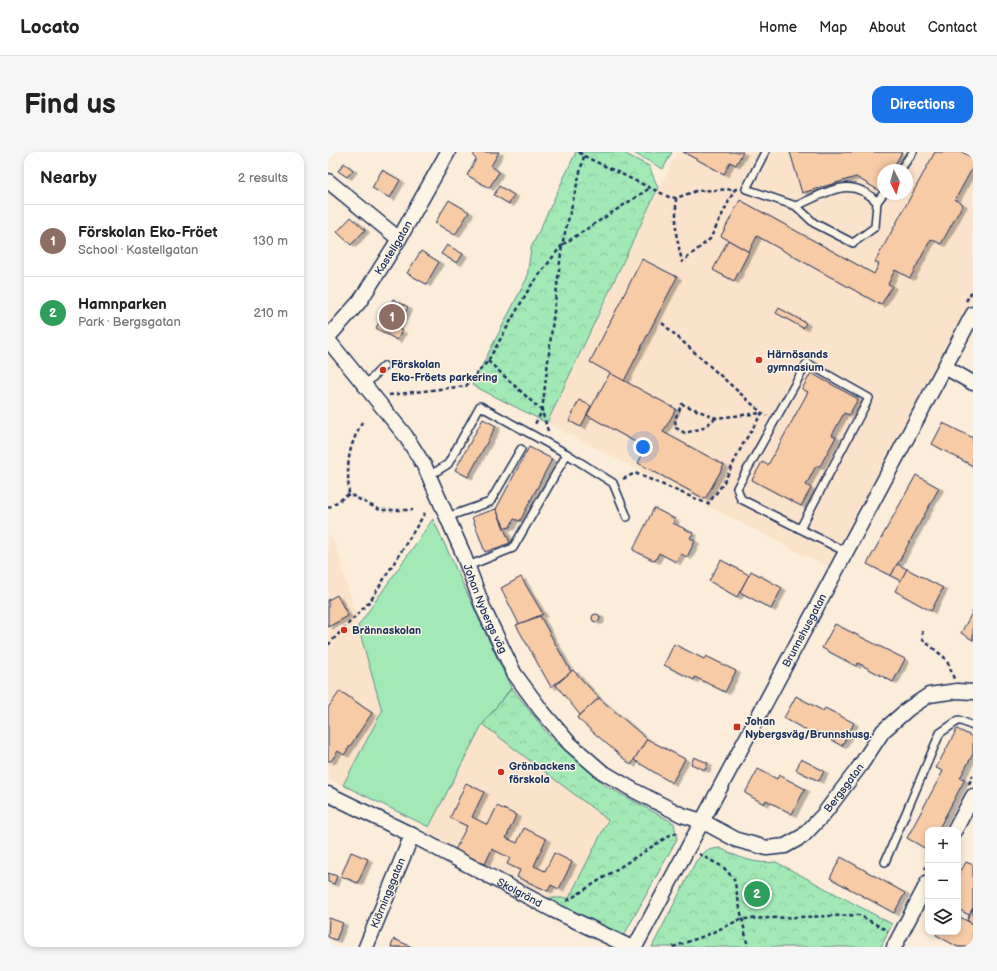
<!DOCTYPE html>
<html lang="en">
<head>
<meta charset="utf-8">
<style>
  :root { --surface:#fff; --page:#f6f6f6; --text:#222; --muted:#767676; --line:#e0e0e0; --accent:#1a73e8 }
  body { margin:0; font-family:"Balsamiq Sans",sans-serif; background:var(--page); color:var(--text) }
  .controls { position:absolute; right:12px; bottom:12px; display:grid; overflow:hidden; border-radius:8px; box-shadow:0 2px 6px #0003 }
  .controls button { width:36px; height:36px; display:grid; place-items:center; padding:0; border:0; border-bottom:1px solid var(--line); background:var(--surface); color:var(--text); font:20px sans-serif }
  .compass { position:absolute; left:549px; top:12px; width:36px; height:36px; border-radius:50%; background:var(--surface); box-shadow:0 2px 6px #0003; rotate:174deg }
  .you { position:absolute; left:315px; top:295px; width:14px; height:14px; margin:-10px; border:3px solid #fff; border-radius:50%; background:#1a73e8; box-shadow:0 0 0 6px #1a73e833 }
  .badge { display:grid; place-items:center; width:26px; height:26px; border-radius:50%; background:var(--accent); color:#fff; font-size:13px; font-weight:700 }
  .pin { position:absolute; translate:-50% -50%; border:2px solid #fff; box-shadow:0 1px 4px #0006 }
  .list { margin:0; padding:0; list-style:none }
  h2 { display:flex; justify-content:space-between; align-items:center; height:52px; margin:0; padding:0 16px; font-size:17px }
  h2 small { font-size:13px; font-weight:400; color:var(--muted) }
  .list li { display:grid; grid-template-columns:26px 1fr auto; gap:12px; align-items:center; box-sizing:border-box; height:72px; padding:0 16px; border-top:1px solid var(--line) }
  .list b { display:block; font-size:15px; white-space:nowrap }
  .list p { margin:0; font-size:13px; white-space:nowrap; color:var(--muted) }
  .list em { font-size:13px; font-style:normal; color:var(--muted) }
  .icon { flex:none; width:22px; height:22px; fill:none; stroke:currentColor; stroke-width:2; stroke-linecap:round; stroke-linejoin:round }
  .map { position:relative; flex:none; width:645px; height:795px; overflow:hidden; border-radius:12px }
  header { display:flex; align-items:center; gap:24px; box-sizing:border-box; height:56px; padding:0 20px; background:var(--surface); border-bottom:1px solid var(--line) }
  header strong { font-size:19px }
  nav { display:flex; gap:22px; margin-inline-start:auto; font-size:14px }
  .intro { display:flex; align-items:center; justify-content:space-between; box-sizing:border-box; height:96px; padding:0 24px }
  h1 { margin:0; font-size:28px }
  .button { padding:10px 18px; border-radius:12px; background:var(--accent); color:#fff; font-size:14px; font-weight:700 }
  main { display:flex; gap:24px; padding:0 24px }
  aside { flex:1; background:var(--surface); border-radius:12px; box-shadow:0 2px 6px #0003 }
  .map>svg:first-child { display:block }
</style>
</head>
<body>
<header>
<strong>Locato</strong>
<nav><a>Home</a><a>Map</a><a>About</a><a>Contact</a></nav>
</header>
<div class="intro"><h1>Find us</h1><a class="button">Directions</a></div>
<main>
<aside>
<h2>Nearby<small>2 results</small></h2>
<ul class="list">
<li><span class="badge" style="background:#8d6e63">1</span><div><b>Förskolan Eko-Fröet</b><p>School · Kastellgatan</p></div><em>130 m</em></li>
<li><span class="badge" style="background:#2e9e5b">2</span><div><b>Hamnparken</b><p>Park · Bergsgatan</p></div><em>210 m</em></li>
</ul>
</aside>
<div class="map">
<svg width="645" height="795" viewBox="0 0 645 795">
  <defs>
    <pattern id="park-crowns" width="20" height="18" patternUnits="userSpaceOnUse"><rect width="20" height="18" fill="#a2e9b6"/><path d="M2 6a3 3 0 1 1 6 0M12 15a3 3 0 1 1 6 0" fill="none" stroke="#8bc89f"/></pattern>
    <filter id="shadow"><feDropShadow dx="4.5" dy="2.5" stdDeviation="0" flood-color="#0004"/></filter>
  </defs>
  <rect width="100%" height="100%" fill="#fbedd9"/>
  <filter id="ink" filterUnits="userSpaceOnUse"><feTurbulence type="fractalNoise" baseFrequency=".025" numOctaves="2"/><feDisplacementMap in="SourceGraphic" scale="8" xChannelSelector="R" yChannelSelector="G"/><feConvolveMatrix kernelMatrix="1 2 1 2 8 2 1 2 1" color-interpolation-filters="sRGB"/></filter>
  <g filter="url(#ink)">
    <g fill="#fae3ca" fill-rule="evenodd">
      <path d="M349,0H645V146L507,419L219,271ZM555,18H579V42H555Z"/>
      <path d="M0,381L9,396L54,559L15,634L0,627Z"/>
      <path d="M154,572L281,668L241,746H220L97,684Z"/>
    </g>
    <g fill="url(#park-crowns)" stroke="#5e8c8a">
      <path d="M248,0H294L321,14L330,36L219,271L144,233L199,126L203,96Z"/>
      <path d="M184,536L223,586L278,634L346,671L349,687L296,783L290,784L220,746H241L280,668L154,572Z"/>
      <path d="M392,696C409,705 428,713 448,710L564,772L553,795H324L368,709L379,698Z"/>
    </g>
    <g fill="#a2e9b6" stroke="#5e8c8a">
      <path d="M304,0H344L335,17Z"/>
      <path d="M105,367L183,536L154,573L101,675L15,633L54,559L30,474Z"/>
    </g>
    <g fill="#f8cba7" stroke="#1b2f5e" filter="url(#shadow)">
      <path d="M148,0H171L163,14L171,20L161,36L139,23L148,7L145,4Z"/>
      <path d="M355,0H415L408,13L402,10L396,22Z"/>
      <path d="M462,0H574L564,18H555V33L552,39L528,25L474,41Z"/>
      <path d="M607,0H634L645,6V15L627,48L635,52L613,92L603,87L582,126L567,118L560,132L564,134L553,153L429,84L421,100L393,84L412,48L546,122L551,112L547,110Z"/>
      <path d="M16,11L25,18L19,25L10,19Z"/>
      <path d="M54,18L72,28L62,46L44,36Z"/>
      <path d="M171,34L186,43L181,52L166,43Z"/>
      <path d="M121,48L141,60L127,83L107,71Z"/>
      <path d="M23,65L37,78L23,93L9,80Z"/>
      <path d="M400,88L421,100L406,129L385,118Z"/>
      <path d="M119,93L135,102L129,111L113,102Z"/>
      <path d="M93,99L111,110L98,132L79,121Z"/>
      <path d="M314,107L349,125L296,229L262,210Z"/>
      <path d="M65,147L80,155L69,176L74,179L69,188L48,176Z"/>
      <path d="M451,156L478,171L475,176L448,161Z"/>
      <path d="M282,221L348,257L335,280L396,313L377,347L310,311L318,296L259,263Z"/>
      <path d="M483,221L530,247L521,263L516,261L504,283L508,285L492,314H488L478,333L483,336L473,354L424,328L434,310L440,313L480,240L474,237Z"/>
      <path d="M251,248L263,254L253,275L241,269Z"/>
      <path d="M155,267L168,274L140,325L127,318Z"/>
      <path d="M615,271L645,286V314L604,292Z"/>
      <path d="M201,295L224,307L192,369L186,367L182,375L177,376L168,357Z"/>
      <path d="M588,323L611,336L563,424L539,412Z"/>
      <path d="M326,356L347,367L345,371L365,381L362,386L367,389L359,405L353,402L348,410L331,401L327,409L305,398Z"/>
      <path d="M168,357L182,391L157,400L144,365Z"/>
      <path d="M393,408L421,423L409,445L381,429Z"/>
      <path d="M569,412L579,417L573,429L563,424Z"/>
      <path d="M579,417L615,436L603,459L567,439Z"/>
      <path d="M423,419L454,436L443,457L412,440Z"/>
      <path d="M193,425L215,462L191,472L173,436Z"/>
      <path d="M9,443L20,464L0,475V448Z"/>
      <path d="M645,459V488L633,481Z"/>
      <circle cx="268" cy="466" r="4"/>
      <path d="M212,464L243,520L223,535L188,473Z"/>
      <path d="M507,472L577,507L565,530L530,511L528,514L494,496Z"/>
      <path d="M346,492L376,507L378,504L408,519L397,540L367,525L366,528L336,513Z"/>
      <path d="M245,518L271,546L252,563L228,533Z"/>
      <path d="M12,539L44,561L16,603L10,599L3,609H0V556Z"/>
      <path d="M468,544L495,559L497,556L526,571L514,594L487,579L485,582L456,566Z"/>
      <path d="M271,546L319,587L303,613L249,566Z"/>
      <path d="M629,577L645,585V602L632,626L637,627L610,678H600V698L579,686L615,619L608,616Z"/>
      <path d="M319,587L357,607L344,631L306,608Z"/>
      <path d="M366,605L380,611L377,618L363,612Z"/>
      <path d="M473,607L496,619L491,629L468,618Z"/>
      <path d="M430,617L449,627L451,623L477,637L464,662L438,648L436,652L417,641Z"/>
      <path d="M138,631L156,640L144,665L160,673L169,654L188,663L178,686L189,691L196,676L218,687L206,714L217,719L226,701L244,710L231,737L223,733L220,739L189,725L192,718L179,712L182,706L164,697L157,712L127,698L139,674L122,666Z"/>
      <path d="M23,700L40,707L30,731L13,724Z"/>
      <path d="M513,705L577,741L566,761L502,726Z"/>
      <path d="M638,710L645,713V756L641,763L630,757V724Z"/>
      <path d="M0,721L9,724L6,732L0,730Z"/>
      <path d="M645,756V772L639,768Z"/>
      <path d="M630,764L645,772V795H630L608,783L610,780H630Z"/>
      <path d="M1,766L15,771L8,788L0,785Z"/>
      <path d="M66,787L84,795H63Z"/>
    </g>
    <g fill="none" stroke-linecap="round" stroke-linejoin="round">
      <defs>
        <g id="lane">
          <path d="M437,0L418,37L468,54L486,71L525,91L547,75L549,50C522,22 498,41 468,54"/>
          <path d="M572,18L585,0"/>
          <path d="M549,50L555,42"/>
          <path d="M37,233L56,214"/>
          <path d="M101,324L120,312L152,254L239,302"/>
          <path d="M119,365L162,350L193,297"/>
          <path d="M472,377L541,246L479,211L409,336L413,347L518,400"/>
          <path d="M140,414L185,396L239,302L285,331L299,365"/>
          <path d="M557,710L612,581L631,568L645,574"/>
        </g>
        <g id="street">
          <path d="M0,29L71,87"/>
          <path id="s1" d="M0,185L32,149L71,87L120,0"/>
          <path id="s2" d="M0,188L77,283L97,315L134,399L156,458L186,521L213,558L242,592L273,619L307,639L354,663L374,669L409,688L439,696L457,694L475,684L495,663L532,614L555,579L580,557L601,543L629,539L645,540"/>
          <path d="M617,215L645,231"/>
          <path d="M0,642L84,683L38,795"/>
          <path d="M627,678L645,644"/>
          <path id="s3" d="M84,683L225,758L302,795"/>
          <path id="s4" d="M307,795L645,162"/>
          <path d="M566,795L600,730"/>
        </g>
      </defs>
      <use href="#lane" stroke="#1b2f5e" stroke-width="10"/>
      <use href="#street" stroke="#1b2f5e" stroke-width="17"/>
      <g stroke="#1b2f5e" stroke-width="2.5" stroke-dasharray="4 3" stroke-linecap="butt">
        <path d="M256,4L341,45L348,46L368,39L409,37"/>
        <path d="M348,46V81L354,110L382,87L407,37"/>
        <path d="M638,149L645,138"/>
        <path d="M334,171L434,261L439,264"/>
        <path d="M160,209L214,259L206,274"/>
        <path d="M61,243L138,234L160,209L202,135L234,93L256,4L251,0"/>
        <path d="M388,266L375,276L357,281L348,276L347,267L354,252L388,266L434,261"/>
        <path d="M34,270C19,299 19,310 21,342L52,358H85"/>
        <path d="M220,279L214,259L234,93L322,36"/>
        <path d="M295,327L307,321L380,352L395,332L415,292L434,261"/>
        <path d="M0,356L21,342"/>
        <path d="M594,479L595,488L616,505L621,513L626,527"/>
        <path d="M0,493L43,448L97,361"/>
        <path d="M641,632L645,623"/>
        <path d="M371,702L395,715L406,727L420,795"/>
        <path d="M597,717L600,711"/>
        <path d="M239,749L342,683L352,680"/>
        <path d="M345,795L379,783L413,767L531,763L560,779"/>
      </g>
      <use href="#lane" stroke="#fcf5e5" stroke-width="7"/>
      <use href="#street" stroke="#fcf5e5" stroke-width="14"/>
    </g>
  </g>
  <g fill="#c8321e" stroke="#fcf5e5" stroke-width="1.5">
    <circle cx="431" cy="208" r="4"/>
    <circle cx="55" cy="218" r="4"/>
    <circle cx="16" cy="478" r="4"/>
    <rect x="405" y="571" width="8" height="8" rx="2"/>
    <circle cx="173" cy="620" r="4"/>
  </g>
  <g text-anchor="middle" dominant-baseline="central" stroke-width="3" stroke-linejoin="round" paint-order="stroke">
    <g font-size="11" fill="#1b2f5e" stroke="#fcf5e5">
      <text stroke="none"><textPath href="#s1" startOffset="111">Kastellgatan</textPath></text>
      <text stroke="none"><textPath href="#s2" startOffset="314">Johan Nybergs väg</textPath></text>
      <text stroke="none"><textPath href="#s4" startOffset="359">Brunnshusgatan</textPath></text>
      <text stroke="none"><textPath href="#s2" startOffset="802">Bergsgatan</textPath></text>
      <text transform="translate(60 741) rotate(-68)">Kiörningsgatan</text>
      <text stroke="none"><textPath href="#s3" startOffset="122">Skolgränd</textPath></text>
    </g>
    <g font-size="11" font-weight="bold" fill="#1b2f5e" stroke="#fcf5e5" text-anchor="start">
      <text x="439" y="202">Härnösands<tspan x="439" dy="13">gymnasium</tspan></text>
      <text x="63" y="212">Förskolan<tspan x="63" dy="13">Eko-Fröets parkering</tspan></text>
      <text x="24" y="478">Brännaskolan</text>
      <text x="417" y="569">Johan<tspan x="417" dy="13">Nybergsväg/Brunnshusg.</tspan></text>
      <text x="181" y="614">Grönbackens<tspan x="181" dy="13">förskola</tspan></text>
    </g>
  </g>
</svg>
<div class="controls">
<button>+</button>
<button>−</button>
<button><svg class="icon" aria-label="layers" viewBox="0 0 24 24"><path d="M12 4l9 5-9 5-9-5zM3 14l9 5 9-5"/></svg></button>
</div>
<svg class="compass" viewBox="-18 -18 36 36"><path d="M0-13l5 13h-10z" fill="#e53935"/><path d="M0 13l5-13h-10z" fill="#767676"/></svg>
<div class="you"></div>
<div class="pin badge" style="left:64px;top:165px;background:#8d6e63">1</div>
<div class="pin badge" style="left:429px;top:742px;background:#2e9e5b">2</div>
</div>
</main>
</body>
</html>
